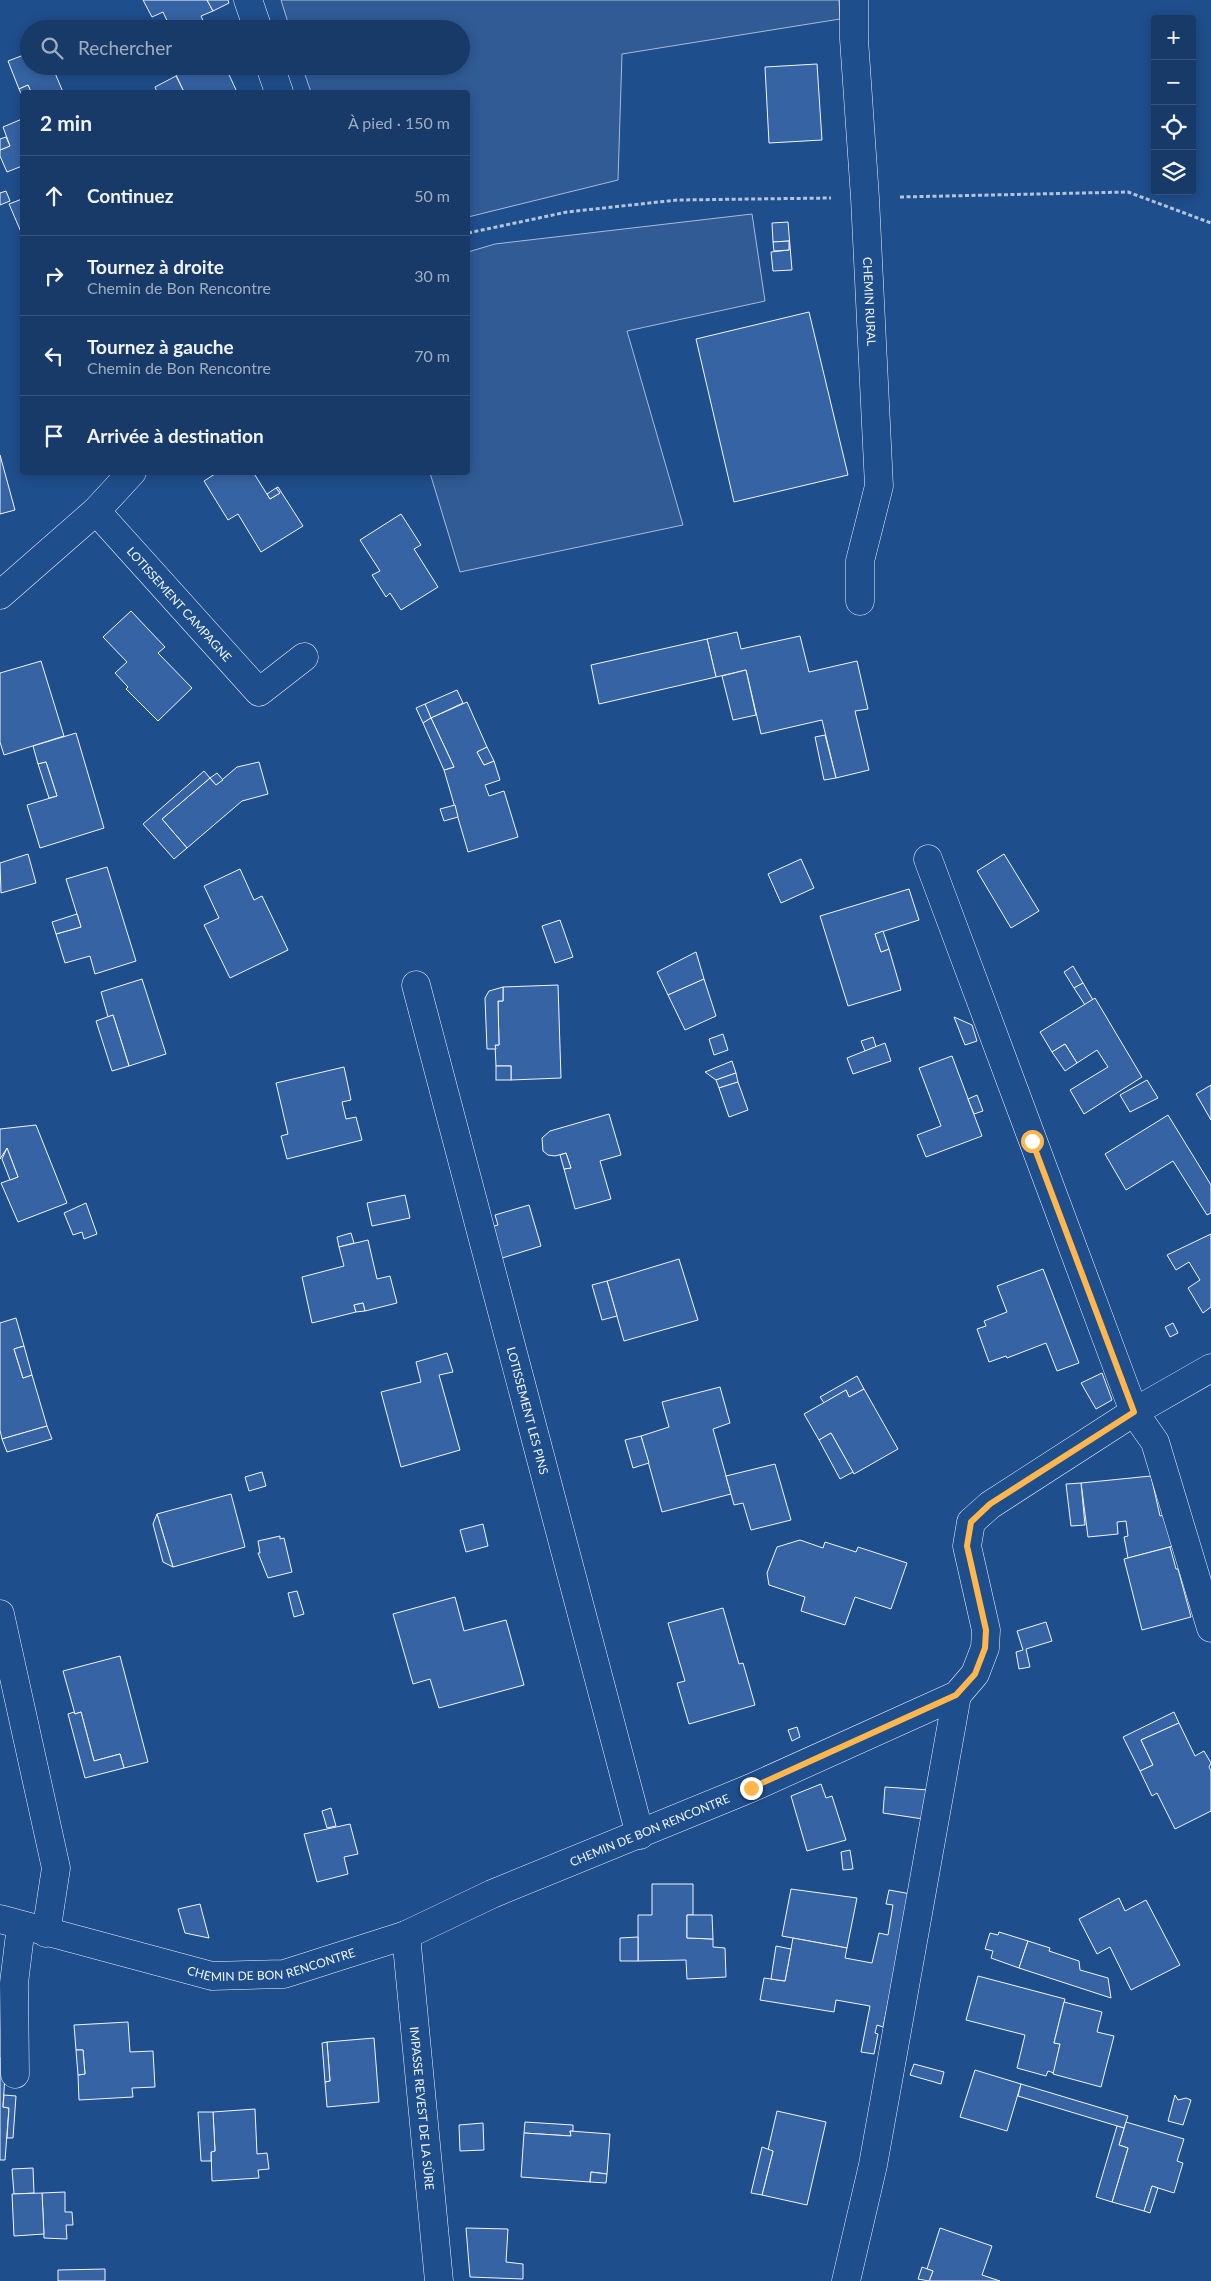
<!DOCTYPE html>
<html lang="fr">
<head>
<meta charset="utf-8">
<style>
  :root { --surface:#173a69; --page:#20416f; --text:#f1f3f6; --muted:#9eadc0; --line:#36547d }
  body { margin:0; font-family:Lato,sans-serif; background:var(--page); color:var(--text) }
  .controls { position:absolute; right:15px; top:15px; display:grid; overflow:hidden; border-radius:5px; box-shadow:0 2px 12px #0003 }
  .controls button { width:45px; height:45px; display:grid; place-items:center; padding:0; border:0; border-bottom:1px solid var(--line); background:var(--surface); color:var(--text); font:25px sans-serif }
  .stop { position:absolute; width:15px; height:15px; margin:-11px; border:4px solid #ffb74d; border-radius:50%; background:#fff }
  .stop.end { background:#ffb74d; border-color:#fff; box-shadow:0 1px 5px #0008 }
  .list { margin:0; padding:0; list-style:none }
  h2 { display:flex; justify-content:space-between; align-items:center; height:65px; margin:0; padding:0 20px; font-size:21px }
  h2 small { font-size:16px; font-weight:400; color:var(--muted) }
  .list li { display:grid; grid-template-columns:32px 1fr auto; gap:15px; align-items:center; box-sizing:border-box; height:80px; padding:0 20px; border-top:1px solid var(--line) }
  .list b { display:block; font-size:19px; white-space:nowrap }
  .list p { margin:0; font-size:16px; white-space:nowrap; color:var(--muted) }
  .list em { font-size:16px; font-style:normal; color:var(--muted) }
  .icon { flex:none; width:28px; height:28px; fill:none; stroke:currentColor; stroke-width:2; stroke-linecap:round; stroke-linejoin:round }
  .map { position:relative; flex:none; width:1211px; height:2281px; overflow:hidden }
  .search { position:absolute; background:var(--surface); box-shadow:0 2px 12px #0003; left:20px; top:20px; width:450px; height:55px; display:flex; align-items:center; gap:12px; box-sizing:border-box; padding:0 18px; border-radius:28px; color:var(--muted); font-size:19px }
  .panel { position:absolute; background:var(--surface); box-shadow:0 2px 12px #0003; left:20px; top:90px; width:450px; height:385px; border-radius:5px }
  .map>svg:first-child { display:block }
</style>
</head>
<body>
<div class="map">
<svg width="1211" height="2281" viewBox="0 0 1211 2281">
  <rect width="100%" height="100%" fill="#1f4e8c"/>
  <g fill="#305b95" stroke="#a8bbd7">
    <path d="M281,0H839L840,19L622,54L618,180L468,217V92H311L302,66H461V29H290Z"/>
    <path d="M752,214L765,301L627,331L683,525L460,572L430,473L468,472V252L495,244Z"/>
  </g>
  <g fill="#3563a3" stroke="#f2f6ff">
    <path d="M143,0H207L213,11L201,16L207,29H171L163,12L152,17Z"/>
    <path d="M207,0H228L229,3L213,11Z"/>
    <path d="M29,53V66H52L63,92H31L28,85L19,89L8,61Z"/>
    <path d="M817,64L822,140L769,143L765,67Z"/>
    <path d="M172,66H225L237,92H184Z"/>
    <path d="M176,76L184,92H157L155,87Z"/>
    <path d="M28,85L31,92H22V96L19,89Z"/>
    <path d="M22,119V166L7,172L0,156V150L10,146L3,127Z"/>
    <path d="M6,137L10,146L0,150V139Z"/>
    <path d="M6,191L10,201L0,205V193Z"/>
    <path d="M22,199V232H21L9,204Z"/>
    <path d="M788,222L792,270L773,271L771,252L789,250V241L773,242L772,223Z"/>
    <path d="M789,241V250L774,251L773,242Z"/>
    <path d="M809,312L848,475L734,502L696,339Z"/>
    <path d="M0,455L15,510L0,514Z"/>
    <path d="M218,472H253L270,499L280,493L276,488L278,487L303,526L261,552L238,514L228,520L204,481Z"/>
    <path d="M276,488L280,493L270,499L267,494Z"/>
    <path d="M401,514L421,545L414,549L438,587L401,610L390,593L386,597L372,575L380,571L360,540Z"/>
    <path d="M131,611L165,647L158,653L192,688L158,721L126,689L128,687L115,673L127,662L103,637Z"/>
    <path d="M737,632L741,649L800,636L809,672L857,661L868,709L855,711L869,770L836,778L822,720L761,734L746,670L716,677L707,639Z"/>
    <path d="M707,639L716,677L599,704L591,665Z"/>
    <path d="M41,661L64,736L4,755L0,742V673Z"/>
    <path d="M746,670L756,715L733,720L722,676Z"/>
    <path d="M457,690L463,703L431,718L425,704Z"/>
    <path d="M467,702L487,747L477,752L484,765L494,761L500,780L485,785L489,796L504,791L518,837L468,852L444,770L454,767L431,718Z"/>
    <path d="M425,704L431,718L423,723L416,708Z"/>
    <path d="M431,718L454,767L444,770L423,723Z"/>
    <path d="M76,733L104,828L40,848L27,805L57,796L46,762L38,764L33,746Z"/>
    <path d="M825,735L836,778L824,780L815,737Z"/>
    <path d="M487,747L494,761L484,765L477,752Z"/>
    <path d="M46,762L57,796L49,798L38,764Z"/>
    <path d="M259,762L268,794L242,801L187,848L162,819L210,778L216,785L237,767Z"/>
    <path d="M204,771L210,778L162,819L187,848L174,859L143,824Z"/>
    <path d="M217,773L223,780L216,785L210,778Z"/>
    <path d="M455,805L458,817L444,821L440,809Z"/>
    <path d="M28,854L36,883L1,893L0,863Z"/>
    <path d="M1004,854L1039,911L1011,928L977,871Z"/>
    <path d="M801,859L814,888L781,903L768,874Z"/>
    <path d="M107,867L136,961L95,974L90,956L65,963L56,934L81,927L66,879Z"/>
    <path d="M240,869L254,900L262,896L288,950L230,978L204,925L219,918L204,886Z"/>
    <path d="M909,889L919,920L875,934L881,952L889,949L901,990L848,1006L820,916Z"/>
    <path d="M77,914L81,927L56,934L52,922Z"/>
    <path d="M560,920L573,957L555,963L542,926Z"/>
    <path d="M883,931L889,949L881,952L875,934Z"/>
    <path d="M696,952L704,979L668,995L657,972Z"/>
    <path d="M1073,966L1083,983L1074,988L1064,972Z"/>
    <path d="M142,979L166,1054L129,1066L113,1015L108,1017L101,992Z"/>
    <path d="M704,979L716,1016L685,1030L668,995Z"/>
    <path d="M1083,983L1093,1000L1085,1005L1074,988Z"/>
    <path d="M558,985L561,1078L511,1080V1066H496L495,1045H499L498,1001H503V987Z"/>
    <path d="M503,987V1001H498L499,1045H495L496,1049H487L485,998L489,991Z"/>
    <path d="M1095,998L1142,1077L1084,1114L1070,1090L1108,1067L1097,1050L1077,1063L1065,1044L1052,1052L1040,1032Z"/>
    <path d="M113,1015L129,1066L112,1071L96,1021Z"/>
    <path d="M954,1017L972,1025L977,1041L965,1045Z"/>
    <path d="M723,1034L728,1050L714,1055L709,1039Z"/>
    <path d="M873,1037L876,1047L865,1051L861,1041Z"/>
    <path d="M885,1043L891,1061L853,1074L847,1058Z"/>
    <path d="M1065,1044L1077,1063L1065,1071L1052,1052Z"/>
    <path d="M952,1056L982,1136L926,1157L917,1135L941,1126L919,1068Z"/>
    <path d="M732,1061L736,1073L716,1080L705,1072Z"/>
    <rect x="496" y="1066" width="15" height="14"/>
    <path d="M344,1067L351,1100L342,1102L346,1119L356,1117L362,1140L287,1159L281,1136L288,1134L276,1083Z"/>
    <path d="M736,1073L738,1082L719,1088L716,1080Z"/>
    <path d="M1147,1080L1158,1098L1130,1112L1120,1095Z"/>
    <path d="M738,1082L748,1110L729,1117L719,1088Z"/>
    <path d="M1211,1085V1120L1196,1094Z"/>
    <path d="M977,1095L983,1111L974,1114L968,1099Z"/>
    <path d="M609,1114L621,1155L600,1161L611,1199L575,1209L564,1169L571,1168L566,1153L555,1156L548,1155L543,1151L542,1138L550,1131Z"/>
    <path d="M1168,1115L1211,1185V1213L1207,1215L1173,1161L1126,1190L1105,1154Z"/>
    <path d="M36,1125L67,1203L18,1222L1,1183L18,1177L7,1148L0,1159V1129Z"/>
    <path d="M7,1148L18,1177L10,1180L2,1159Z"/>
    <path d="M566,1153L571,1168L564,1169L560,1155Z"/>
    <path d="M405,1195L410,1218L372,1226L367,1203Z"/>
    <path d="M86,1203L97,1234L84,1239L82,1232L73,1235L64,1213Z"/>
    <path d="M529,1205L541,1246L499,1259L490,1227L498,1225L495,1215Z"/>
    <path d="M351,1233L354,1243L339,1247L337,1237Z"/>
    <path d="M1211,1234V1307L1203,1313L1188,1288L1200,1280L1189,1262L1176,1270L1167,1255Z"/>
    <path d="M368,1240L377,1279L390,1276L397,1303L365,1311L363,1303L354,1305L356,1312L312,1323L302,1277L344,1266L339,1247Z"/>
    <path d="M679,1259L698,1320L624,1341L607,1281Z"/>
    <path d="M1043,1269L1079,1363L1057,1371L1046,1343L1007,1358L1006,1356L989,1362L977,1329L986,1326L984,1321L1007,1312L997,1286Z"/>
    <path d="M607,1281L617,1316L602,1320L592,1285Z"/>
    <path d="M363,1303L365,1311L356,1312L354,1305Z"/>
    <path d="M16,1318L24,1346L14,1349L23,1378L32,1375L47,1426L2,1439L0,1430V1323Z"/>
    <path d="M1173,1323L1178,1333L1170,1337L1165,1327Z"/>
    <path d="M24,1346L32,1375L23,1378L14,1349Z"/>
    <path d="M447,1353L453,1372L439,1375L460,1450L401,1467L381,1392L421,1382L416,1362Z"/>
    <path d="M1102,1373L1112,1400L1096,1409L1081,1383Z"/>
    <path d="M857,1376L864,1389L849,1397L846,1390L824,1403L820,1397Z"/>
    <path d="M720,1387L730,1423L713,1429L731,1494L662,1512L641,1436L669,1427L662,1402Z"/>
    <path d="M864,1389L898,1449L854,1474L831,1433L819,1440L804,1414L846,1390L849,1397Z"/>
    <path d="M47,1426L52,1439L7,1452L2,1439Z"/>
    <path d="M831,1433L853,1472L840,1479L819,1440Z"/>
    <path d="M641,1436L649,1463L633,1468L625,1440Z"/>
    <path d="M775,1464L791,1520L751,1530L743,1503L734,1505L726,1476Z"/>
    <path d="M262,1472L266,1486L249,1491L245,1477Z"/>
    <path d="M1151,1476L1160,1516L1167,1514L1177,1545L1128,1558L1124,1537L1128,1536L1126,1521L1117,1522L1118,1534L1088,1537L1081,1483Z"/>
    <path d="M1081,1483L1085,1525L1071,1526L1066,1484Z"/>
    <path d="M231,1494L245,1547L173,1567L157,1514Z"/>
    <path d="M157,1514L173,1567L163,1562L153,1524Z"/>
    <path d="M483,1524L488,1546L466,1552L460,1530Z"/>
    <path d="M280,1536V1539L284,1538L292,1572L268,1578L258,1553H260L258,1541Z"/>
    <path d="M800,1540L823,1548L825,1542L856,1552L858,1547L907,1563L891,1609L855,1597L845,1625L801,1611L805,1597L769,1585L767,1573L777,1547Z"/>
    <path d="M1170,1547L1176,1569H1178L1191,1617L1142,1630L1124,1559Z"/>
    <path d="M297,1591L304,1614L294,1617L288,1593Z"/>
    <path d="M455,1597L464,1631L506,1620L524,1685L439,1708L430,1679L413,1684L393,1614Z"/>
    <path d="M723,1608L739,1664L743,1663L755,1705L689,1724L677,1683L685,1681L668,1623Z"/>
    <path d="M1046,1622L1052,1641L1026,1649L1030,1667L1019,1669L1016,1652L1023,1650L1017,1631Z"/>
    <path d="M120,1656L148,1762L124,1768L120,1754L94,1761L81,1712L75,1714L63,1671Z"/>
    <path d="M74,1712L75,1714L81,1712L94,1761L120,1754L124,1768L85,1778L68,1714Z"/>
    <path d="M1174,1712L1179,1723L1141,1740L1153,1765L1140,1771L1123,1737Z"/>
    <path d="M1179,1723L1195,1756L1204,1751L1211,1763L1209,1767L1211,1771V1811L1175,1829L1157,1793L1152,1796L1140,1771L1153,1765L1141,1740Z"/>
    <path d="M797,1727L800,1737L792,1741L788,1730Z"/>
    <path d="M821,1784L826,1798L832,1796L846,1840L807,1851L791,1796Z"/>
    <path d="M885,1787L929,1790L923,1819L883,1813Z"/>
    <path d="M331,1808L336,1826L327,1828L322,1811Z"/>
    <path d="M350,1824L358,1854L344,1857L348,1874L317,1882L304,1834Z"/>
    <path d="M850,1850L853,1869L843,1870L841,1852Z"/>
    <path d="M652,1884H693V1915H687V1938L713,1939V1947L725,1948L726,1977L687,1979L686,1960L638,1961V1915H652Z"/>
    <path d="M791,1889L857,1898L847,1948L782,1936Z"/>
    <path d="M889,1890L911,1894L883,2027L877,2025L875,2033L878,2034L874,2054L861,2052L870,2006L836,2000L834,2012L760,2000L764,1978L785,1981L793,1938L847,1948L845,1958L872,1963L879,1933L888,1935L893,1905L886,1904Z"/>
    <path d="M1119,1898L1125,1911L1146,1900L1180,1965L1131,1990L1110,1947L1097,1954L1079,1919Z"/>
    <path d="M200,1904L209,1938L185,1933L178,1909Z"/>
    <path d="M687,1915H712L713,1939L687,1938Z"/>
    <path d="M999,1932L1028,1941L1019,1968L991,1958L993,1951L985,1949L990,1933L998,1935Z"/>
    <path d="M638,1937V1961H620V1938Z"/>
    <path d="M1028,1941L1050,1948L1049,1951L1079,1961L1080,1970L1108,1978L1111,1998L1019,1968Z"/>
    <path d="M776,1946L791,1949L785,1981L771,1979Z"/>
    <path d="M978,1976L1065,1999L1054,2043L1060,2044L1054,2073L1048,2071L1046,2076L1017,2068L1025,2035L966,2020Z"/>
    <path d="M1064,2002L1102,2012L1097,2032L1114,2036L1101,2087L1053,2074L1060,2044L1054,2043Z"/>
    <path d="M128,2022L130,2052L153,2051L155,2087L132,2088L133,2097L79,2100L78,2075L85,2074L83,2050H76L74,2025Z"/>
    <path d="M374,2038L379,2102L327,2107L325,2082L330,2081L327,2042Z"/>
    <path d="M327,2042L330,2081L325,2082L322,2043Z"/>
    <path d="M76,2050H83L85,2074L78,2075Z"/>
    <path d="M0,2058L6,2059L3,2107L9,2108L5,2160H0Z"/>
    <path d="M914,2064L944,2072L941,2084L910,2075Z"/>
    <path d="M975,2070L1021,2084L1007,2131L960,2117Z"/>
    <path d="M1021,2084L1128,2116L1124,2128L1018,2096Z"/>
    <path d="M4,2095L16,2096L13,2138H7L9,2108L3,2107Z"/>
    <path d="M1175,2095L1178,2100L1186,2098L1191,2100L1183,2125L1168,2121Z"/>
    <path d="M255,2109L257,2154L267,2153L269,2169L258,2170L259,2178L212,2181L211,2152L215,2151L213,2112Z"/>
    <path d="M777,2111L826,2122L807,2205L762,2195L773,2151L768,2150Z"/>
    <path d="M198,2112H213L215,2151L211,2152V2161H201Z"/>
    <path d="M525,2122L573,2125V2131H570L571,2136L524,2133Z"/>
    <path d="M1126,2122L1184,2139L1177,2161L1183,2163L1174,2193L1152,2186L1144,2211L1112,2202L1128,2148L1119,2145Z"/>
    <path d="M483,2123L484,2150L460,2151L459,2125Z"/>
    <path d="M1117,2126L1124,2128L1119,2145L1128,2148L1112,2202L1096,2197Z"/>
    <path d="M570,2131L610,2134L607,2174L591,2172L590,2182L521,2177L524,2133L571,2136Z"/>
    <path d="M762,2147L773,2151L762,2195L751,2193Z"/>
    <path d="M33,2168L34,2193L14,2194L12,2169Z"/>
    <path d="M591,2172L607,2174L606,2183L590,2182Z"/>
    <path d="M1152,2186L1158,2188L1150,2213L1144,2211Z"/>
    <path d="M65,2192V2212H72L73,2225H66L67,2239L44,2238L42,2193Z"/>
    <path d="M42,2193L44,2234L14,2236L12,2194Z"/>
    <path d="M466,2228L508,2229L506,2262L523,2264V2279L470,2277Z"/>
    <path d="M940,2228L992,2246L982,2275L1000,2281H929L933,2271L927,2269Z"/>
    <path d="M922,2267L933,2271L929,2281L918,2279Z"/>
    <path d="M105,2269V2281H58V2270Z"/>
  </g>
  <g fill="none" stroke-linecap="round" stroke-linejoin="round">
    <defs>
      <g id="minor">
        <path d="M248,0L258,29"/>
        <path id="s1" d="M854,0V39L865,198L879,486L860,561V601"/>
        <path d="M270,66L279,92"/>
        <path id="s2" d="M132,472L96,511L259,692L304,657"/>
        <path d="M0,595L96,511"/>
        <path d="M928,859L1134,1412L1155,1442L1211,1628"/>
        <path id="s3" d="M416,985L640,1835"/>
        <path d="M0,1614L56,1868L46,1933"/>
        <path id="s4" d="M0,1919L212,1976L284,1974L406,1935L492,1894L751,1788L957,1695L975,1674L985,1648L986,1630L967,1546L971,1522L990,1505L1134,1412L1211,1368"/>
        <path id="s5" d="M406,1935L439,2281"/>
        <path d="M15,2074L14,1983L21,1926"/>
        <path d="M846,2281L873,2165L957,1695"/>
      </g>
    </defs>
    <use href="#minor" stroke="#f2f6ff" stroke-width="29"/>
    <g stroke="#b3c4dc" stroke-width="3" stroke-dasharray="4 2.5" stroke-linecap="butt">
      <path d="M900,197L1128,192L1211,223"/>
      <path d="M468,233L567,212L677,200L831,198"/>
    </g>
    <use href="#minor" stroke="#1f4e8c" stroke-width="28"/>
  </g>
  <g fill="none" stroke-linecap="round" stroke-linejoin="round">
    <path stroke="#ffb74d" stroke-width="6" d="M751,1788L956,1695L975,1674L985,1648L986,1630L967,1546L971,1522L990,1504L1134,1412L1032,1141"/>
  </g>
  <g text-anchor="middle" dominant-baseline="central" stroke-width="4" stroke-linejoin="round" paint-order="stroke">
    <g font-size="12" fill="#f2f6ff" stroke="#1f4e8c">
      <text stroke="none"><textPath href="#s1" startOffset="302">CHEMIN RURAL</textPath></text>
      <text stroke="none"><textPath href="#s2" startOffset="178">LOTISSEMENT CAMPAGNE</textPath></text>
      <text stroke="none"><textPath href="#s3" startOffset="440">LOTISSEMENT LES PINS</textPath></text>
      <text stroke="none"><textPath href="#s4" startOffset="685">CHEMIN DE BON RENCONTRE</textPath></text>
      <text stroke="none"><textPath href="#s4" startOffset="280">CHEMIN DE BON RENCONTRE</textPath></text>
      <text stroke="none"><textPath href="#s5" startOffset="174">IMPASSE REVEST DE LA SÛRE</textPath></text>
    </g>
  </g>
</svg>
<div class="controls">
<button>+</button>
<button>−</button>
<button><svg class="icon" aria-label="locate" viewBox="0 0 24 24"><circle cx="12" cy="12" r="6"/><path d="M12 2v4M12 18v4M2 12h4M18 12h4"/></svg></button>
<button><svg class="icon" aria-label="layers" viewBox="0 0 24 24"><path d="M12 4l9 5-9 5-9-5zM3 14l9 5 9-5"/></svg></button>
</div>
<div class="stop" style="left:1032px;top:1141px"></div>
<div class="stop end" style="left:751px;top:1788px"></div>
<div class="search"><svg class="icon" aria-label="search" viewBox="0 0 24 24"><circle cx="10" cy="10" r="6"/><path d="M15 15l6 6"/></svg>Rechercher</div>
<section class="panel">
<h2>2 min<small>À pied · 150 m</small></h2>
<ul class="list">
<li><svg class="icon" aria-label="ahead" viewBox="0 0 24 24"><path d="M12 20V5M6 11l6-6 6 6"/></svg><div><b>Continuez</b></div><em>50 m</em></li>
<li><svg class="icon" aria-label="right" viewBox="0 0 24 24"><path d="M7 20v-9h11M14 6l5 5-5 5"/></svg><div><b>Tournez à droite</b><p>Chemin de Bon Rencontre</p></div><em>30 m</em></li>
<li><svg class="icon" aria-label="left" viewBox="0 0 24 24"><path d="M17 20v-9H6M10 6l-5 5 5 5"/></svg><div><b>Tournez à gauche</b><p>Chemin de Bon Rencontre</p></div><em>70 m</em></li>
<li><svg class="icon" aria-label="arrive" viewBox="0 0 24 24"><path d="M6 21V4h12l-3 4 3 4H6"/></svg><div><b>Arrivée à destination</b></div></li>
</ul>
</section>
</div>
</body>
</html>
